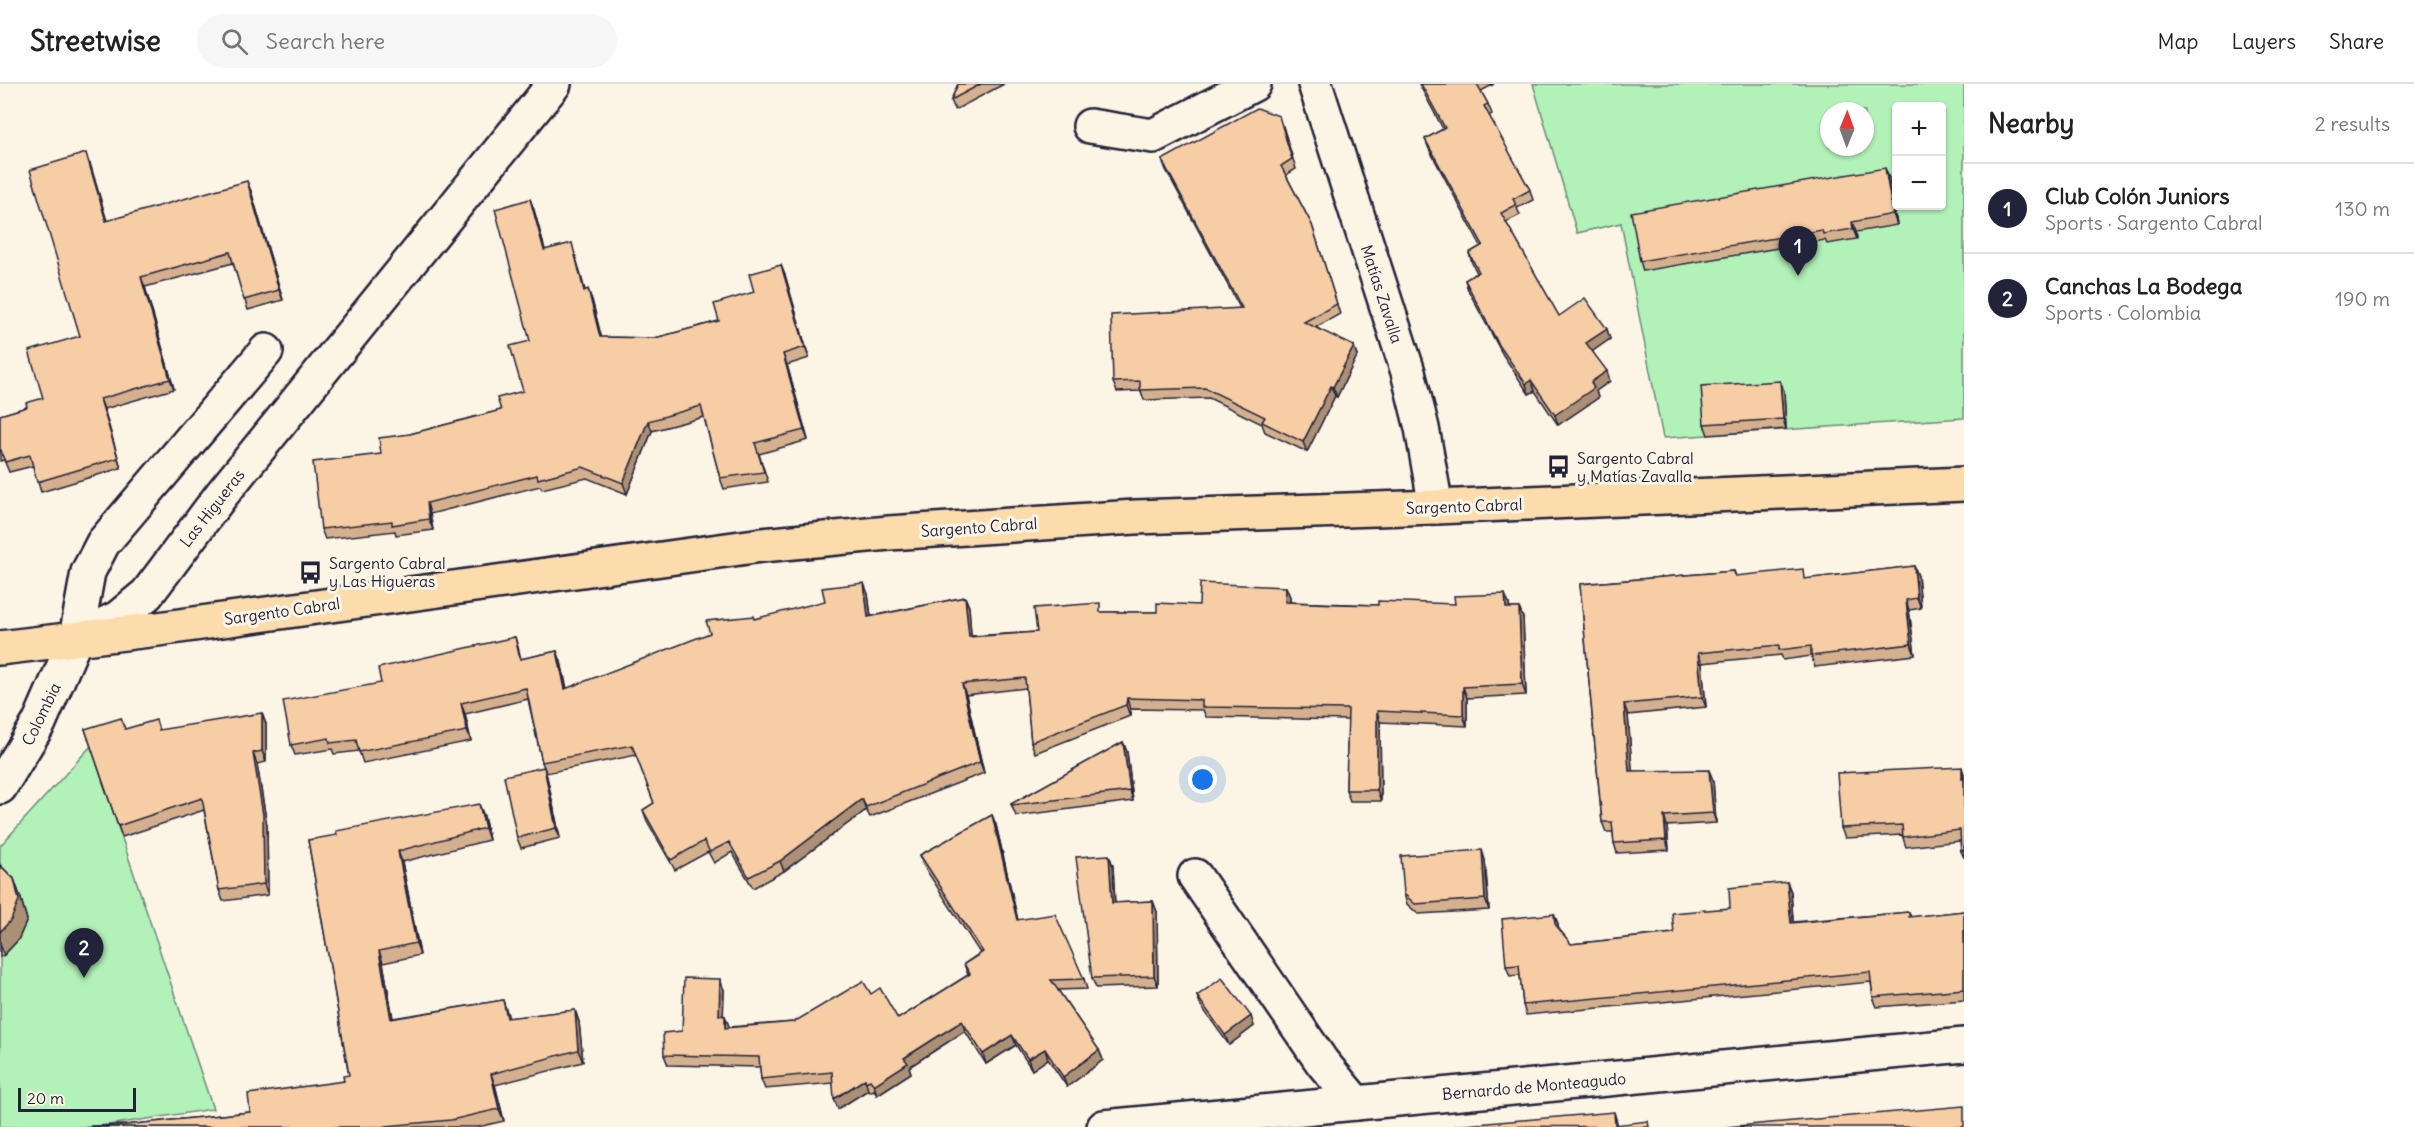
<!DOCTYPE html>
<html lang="en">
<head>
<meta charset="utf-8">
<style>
  :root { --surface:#fff; --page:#f6f6f6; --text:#222; --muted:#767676; --line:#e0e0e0; --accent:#22223b }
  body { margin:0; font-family:Delius,sans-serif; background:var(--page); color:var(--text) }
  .controls { position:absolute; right:18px; top:18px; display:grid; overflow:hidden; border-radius:6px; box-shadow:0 2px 4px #0004 }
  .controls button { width:54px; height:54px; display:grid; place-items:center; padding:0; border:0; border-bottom:2px solid var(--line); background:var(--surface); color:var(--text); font:30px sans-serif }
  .compass { position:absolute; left:1820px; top:18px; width:54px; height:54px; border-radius:50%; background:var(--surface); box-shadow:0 2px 4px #0004; rotate:1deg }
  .scale { position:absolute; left:18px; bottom:15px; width:118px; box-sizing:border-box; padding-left:6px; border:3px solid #22223b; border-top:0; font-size:16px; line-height:21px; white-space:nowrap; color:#22223b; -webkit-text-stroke:4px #fcf5e5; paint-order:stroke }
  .you { position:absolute; left:1203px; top:696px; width:21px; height:21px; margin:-15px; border:4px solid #fff; border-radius:50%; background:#1a73e8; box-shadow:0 0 0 9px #1a73e833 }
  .badge { display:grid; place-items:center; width:39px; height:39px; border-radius:50%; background:var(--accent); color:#fff; font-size:20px; font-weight:700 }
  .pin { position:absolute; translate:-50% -50px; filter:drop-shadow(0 2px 3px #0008) }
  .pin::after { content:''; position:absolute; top:32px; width:21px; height:18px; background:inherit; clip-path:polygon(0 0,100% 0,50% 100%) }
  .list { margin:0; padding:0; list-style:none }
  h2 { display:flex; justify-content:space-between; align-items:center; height:78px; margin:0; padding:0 24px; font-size:26px }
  h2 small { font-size:20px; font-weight:400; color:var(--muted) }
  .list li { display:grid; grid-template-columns:39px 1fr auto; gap:18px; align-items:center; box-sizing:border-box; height:90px; padding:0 24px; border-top:2px solid var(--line) }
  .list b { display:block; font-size:22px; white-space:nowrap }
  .list p { margin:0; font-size:20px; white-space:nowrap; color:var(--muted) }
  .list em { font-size:20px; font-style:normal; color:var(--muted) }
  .icon { flex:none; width:33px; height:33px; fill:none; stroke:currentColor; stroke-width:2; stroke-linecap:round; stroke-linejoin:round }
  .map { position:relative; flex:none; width:1964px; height:1043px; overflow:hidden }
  header { display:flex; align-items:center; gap:36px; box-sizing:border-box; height:84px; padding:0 30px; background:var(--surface); border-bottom:2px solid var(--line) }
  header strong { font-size:28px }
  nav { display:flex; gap:33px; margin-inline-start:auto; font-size:21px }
  .search { width:420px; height:54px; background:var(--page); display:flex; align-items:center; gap:15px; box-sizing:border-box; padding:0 21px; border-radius:33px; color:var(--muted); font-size:22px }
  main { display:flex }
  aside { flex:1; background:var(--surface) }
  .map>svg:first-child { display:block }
</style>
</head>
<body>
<header>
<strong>Streetwise</strong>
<div class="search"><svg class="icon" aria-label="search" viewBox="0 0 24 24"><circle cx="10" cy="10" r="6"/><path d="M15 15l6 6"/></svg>Search here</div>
<nav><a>Map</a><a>Layers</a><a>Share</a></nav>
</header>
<main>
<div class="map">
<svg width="1964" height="1043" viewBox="0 0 1964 1043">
  <rect width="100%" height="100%" fill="#fcf5e5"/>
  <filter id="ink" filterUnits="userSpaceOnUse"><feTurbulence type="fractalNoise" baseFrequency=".0167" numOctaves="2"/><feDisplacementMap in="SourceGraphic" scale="12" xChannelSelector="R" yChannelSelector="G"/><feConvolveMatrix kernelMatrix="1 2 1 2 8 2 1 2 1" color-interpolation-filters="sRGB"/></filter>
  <g filter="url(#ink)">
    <g fill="#b2f1b8" stroke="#6a8a7a" stroke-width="1.5" fill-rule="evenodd">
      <path d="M1533,0H1964V334L1663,354L1621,139L1577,149ZM1896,22H1942V122H1896ZM1829,27H1865V63H1829Z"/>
      <path d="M91,662L213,1025L95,1043H0V762Z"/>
    </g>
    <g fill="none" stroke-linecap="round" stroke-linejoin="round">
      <defs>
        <g id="minor">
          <path d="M1315,0L1408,288L1422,344L1436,423"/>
          <path d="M1090,42L1153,52L1254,0"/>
          <path d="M80,552L118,534L147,510L222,410L554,0"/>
          <path d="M0,703L39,639L76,554L88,488L103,459L266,267"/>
          <path d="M1195,792L1322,978L1356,1019"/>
          <path d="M1104,1043L1964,961"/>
        </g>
        <path id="major" d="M0,564L158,545L762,461L889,449L1135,433L1436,423L1964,400"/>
      </defs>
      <use href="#minor" stroke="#22223b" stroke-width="38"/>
      <use href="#major" stroke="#22223b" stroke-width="38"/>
      <use href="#minor" stroke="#fcf5e5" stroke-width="33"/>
      <use href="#major" stroke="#fcdcac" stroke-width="33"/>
    </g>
    <g fill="#d4b08e" stroke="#22223b" stroke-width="1.5">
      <path d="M958,0H1004L955,26L951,16Z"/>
      <path d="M1419,0H1494L1481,7L1488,20L1492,30L1489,32L1530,106L1533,116L1517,124L1520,131L1506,138L1559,232L1610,255L1592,267L1610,297L1596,307L1598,314L1558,341L1535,307L1529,310L1503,271L1468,206L1465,196L1477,189L1472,179L1469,169L1481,162L1429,65L1425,55L1443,45Z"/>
      <path d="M1283,42L1296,85L1286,91L1312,141L1340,230L1316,243L1357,272L1337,313L1335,312L1307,368L1265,348L1262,340L1209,314L1144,316L1141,307L1117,308L1113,298L1240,224L1166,86L1162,76Z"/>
      <path d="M90,79L107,137L251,107L283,216L248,226L233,179L145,203L174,305L104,325L121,384L41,408L33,382L9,388L4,376L0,377V331L27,323L43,314L80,252Z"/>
      <path d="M1889,94L1897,141L1856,148L1857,155L1827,160L1825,156L1643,187L1640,177Z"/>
      <path d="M530,115L534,126L545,166L575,170L585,206L592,216L601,253L655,254L719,237L754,208L785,191L809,274L787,281L808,356L759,370L768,398L724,405L720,394L704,333L652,347L627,410L587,394L542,405L540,402L430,430L433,446L396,451L395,447L325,455L321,445L381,370L410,350L501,326L523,307L530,257Z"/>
      <path d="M1780,297L1784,307L1786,345L1708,351L1704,340Z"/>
      <path d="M1914,482L1918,492L1921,524L1909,526L1915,571L1815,583L1811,572L1783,576L1781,571L1702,579L1706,623L1628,631L1632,687L1713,696L1716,739L1667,742L1669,766L1617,769L1614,759L1613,748H1606L1602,738L1580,500L1734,487L1736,492L1806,495Z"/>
      <path d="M1286,503L1290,513V518L1378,521L1509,520V524H1519L1523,534L1526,611L1467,614V642L1380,638L1381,717H1350L1346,706L1348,636L1206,633L1203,626L1130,625V632L1035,669L1031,658L1026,604L966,611L984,689L870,733L866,726L784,787L753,804L732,768L714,779L708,768L675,786L647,737L643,726L654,719L636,671L546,689L542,678L528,615L465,630L471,657L363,679L359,667L334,670L332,665L295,671L291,661L381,599L515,553L518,563L521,575L557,567L561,578L567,605L755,535L868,510L871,532L965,513L969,523L971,552L1037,548L1103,528H1157L1199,521Z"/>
      <path d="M266,640V678L257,680L267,742L268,811L223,817L219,806L204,726L122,753L85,645L160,646Z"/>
      <path d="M1123,658L1127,668L1133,717L1016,732L1011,720Z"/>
      <path d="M1964,690V774L1961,767L1960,757L1906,763L1902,751L1845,754L1841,744Z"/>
      <path d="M547,693L560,754L521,764L517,754Z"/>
      <path d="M992,731L996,741L1018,836L1084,895L1087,905L1058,906L1099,966L1103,976L1067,1003L1048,975L1032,986L1016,961L986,980L965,947L909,983L911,989L877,1011L874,1006L869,1008L868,1006L838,1025L833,999L765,1005L761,995L760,983L668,981L664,971L682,947L724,906L723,931L725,932L729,943L794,938L871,910L898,935L968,891L964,880L980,869L923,781L920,771Z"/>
      <path d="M484,732L489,756L402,778L420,871L383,879L393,934L503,916L509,934L575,926L579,938L583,978L495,1001L504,1037L478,1043H90L125,1041L250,1028L344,997L349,991L308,756Z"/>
      <path d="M1109,771L1113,782L1115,819L1153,817L1157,828L1158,902L1096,904L1092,894Z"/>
      <path d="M1485,776L1489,826L1418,830L1407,820L1404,810Z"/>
      <path d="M0,781L14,795L21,815L27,836L18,856L4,871L0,873Z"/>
      <path d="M1787,798L1791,808L1793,838L1909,828L1911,833L1964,827V916L1877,923L1873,913L1871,898L1526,931L1523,921L1520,891L1510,892L1506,882L1554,830L1558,840V844L1571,860L1674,849Z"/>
      <path d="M1197,912L1254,942L1229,961L1201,922Z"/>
    </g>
    <g fill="#ac9074" stroke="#22223b" stroke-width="1.5">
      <path d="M1885,84L1889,94L1897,141L1893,130Z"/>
      <path d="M247,97L251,107L283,216L279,206Z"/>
      <path d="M530,115L534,126L548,177L544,166Z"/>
      <path d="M1852,138L1856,148L1857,155L1853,145Z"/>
      <path d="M781,181L785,191L809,274L805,263Z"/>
      <path d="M141,193L145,203L174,305L170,295Z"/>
      <path d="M588,205L592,216L604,263L600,253Z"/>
      <path d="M1607,245L1610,255L1590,269L1586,259Z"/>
      <path d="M1354,262L1357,272L1337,313L1333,303Z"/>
      <path d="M783,270L787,281L808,356L804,346Z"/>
      <path d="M1607,287L1610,297L1596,307L1598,314L1558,341L1555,331L1591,298Z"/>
      <path d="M1531,296L1535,307L1529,310L1526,300Z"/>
      <path d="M1780,297L1784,307L1786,345L1783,335Z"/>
      <path d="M1331,302L1335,312L1307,368L1303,358Z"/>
      <path d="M100,315L104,325L121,384L118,374Z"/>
      <path d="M648,337L652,347L627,410L623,399Z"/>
      <path d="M427,419L430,430L433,446L429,435Z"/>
      <path d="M1914,482L1918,492L1921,524L1917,514Z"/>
      <path d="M864,499L868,510L872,543L868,533Z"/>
      <path d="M1286,503L1290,513L1289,528L1285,518Z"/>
      <path d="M1505,510L1509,520L1510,535L1506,524Z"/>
      <path d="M965,513L969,523L972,563L969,553Z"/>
      <path d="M1906,516L1909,526L1915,571L1911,560Z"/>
      <path d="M1519,524L1523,534L1526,611L1522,600Z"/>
      <path d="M557,567L561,578L569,616L565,605Z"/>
      <path d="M1698,569L1702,579L1706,623L1702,613Z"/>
      <path d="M962,600L966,611L984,689L980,678Z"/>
      <path d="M1463,603L1467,614V642L1463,631Z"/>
      <path d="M1127,614L1130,625V632L1126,621Z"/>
      <path d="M461,619L465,630L471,657L467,647Z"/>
      <path d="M1624,620L1628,631L1633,697L1629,687Z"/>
      <path d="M1377,627L1380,638L1381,717L1377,706Z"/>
      <path d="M262,629L266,640V678L262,667Z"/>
      <path d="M1123,658L1127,668L1133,717L1130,707Z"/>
      <path d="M253,669L257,680L267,742L268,811L264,800Z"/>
      <path d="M544,683L547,693L560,754L556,744Z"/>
      <path d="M1962,683L1964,690V700L1962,695Z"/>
      <path d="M1709,686L1713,696L1716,739L1713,729Z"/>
      <path d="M862,715L866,726L784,787L780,777Z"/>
      <path d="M479,720L484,732L489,756L485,744Z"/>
      <path d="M992,731L996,741L1020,846L1017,836Z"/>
      <path d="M1664,732L1667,742L1669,766L1666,756Z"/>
      <path d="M1482,766L1485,776L1489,826L1485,815Z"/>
      <path d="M398,767L402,778L420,871L416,859Z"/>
      <path d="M1109,771L1113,782L1115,829L1112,819Z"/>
      <path d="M14,795L21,815L27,836L18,856L4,871L0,860V848Z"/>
      <path d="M1787,798L1791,808L1794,849L1791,839Z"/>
      <path d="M1153,817L1157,828L1158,902L1154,892Z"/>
      <path d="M1554,830L1558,840L1559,850L1555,840Z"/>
      <path d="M379,867L383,879L395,947L391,935Z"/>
      <path d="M720,895L724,906L723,941L719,931Z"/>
      <path d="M575,926L579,938L583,978L578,966Z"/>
      <path d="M725,932L729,942V954L725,944Z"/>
      <path d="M1251,932L1254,942L1229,961L1225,951Z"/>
      <path d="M962,937L965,947L909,983L911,989L877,1011L874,1001L904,974Z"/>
      <path d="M1012,951L1016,961L986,980L983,970Z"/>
      <path d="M1045,965L1048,975L1032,986L1028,975Z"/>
      <path d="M1099,966L1103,976L1067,1003L1063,993Z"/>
      <path d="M491,990L495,1001L504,1037L499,1025Z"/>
      <path d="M865,995L868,1006L838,1025L834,1015Z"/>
      <path d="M1614,1028L1617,1038L1618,1043L1615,1041Z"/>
    </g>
    <g fill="#f6cda5" stroke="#22223b" stroke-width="1.5">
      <path d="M958,0H981L951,16Z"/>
      <path d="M1421,0H1477L1488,20L1484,22L1530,106L1513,115L1516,121L1501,129L1559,232L1585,214L1607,245L1586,259L1607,287L1591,298L1594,304L1555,331L1531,296L1526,300L1499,261L1465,196L1479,188L1469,169L1483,161L1425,55L1445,44Z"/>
      <path d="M1257,24L1279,32L1292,75L1281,82L1312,141L1337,220L1304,238L1354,262L1333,303L1331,302L1303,358L1262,338L1265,333L1205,304L1140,306V297L1113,298L1111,231L1242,224L1162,76Z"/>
      <path d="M86,69L106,137L247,97L279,206L244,216L230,168L141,193L170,295L100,315L118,374L37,398L30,371L5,378L1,366H0V331L27,323L26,319L43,314L29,267L80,252L30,86Z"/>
      <path d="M1885,84L1893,130L1852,138L1853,145L1823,150L1822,146L1640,177L1631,128Z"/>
      <path d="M530,115L544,166L572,159L584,207L588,205L600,253L655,254L719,237L714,220L754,208L749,190L781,181L805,263L783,270L804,346L755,359L764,388L720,394L701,322L648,337L623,399L583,383L538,395L537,391L427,419L429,435L392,441V437L321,445L313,378L381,370L379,354L410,350L501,326L497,314L523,307L510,262L530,257L495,125Z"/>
      <path d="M1780,297L1783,335L1704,340L1701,302Z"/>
      <path d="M1914,482L1917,514L1906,516L1911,560L1811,572V562L1779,566V561L1698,569L1702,613L1624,620L1629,687L1709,686L1713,729L1664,732L1666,756L1614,759L1612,738H1602L1580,500L1734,487L1735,492L1803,485L1804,495Z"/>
      <path d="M864,499L868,533L965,513L969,553L1037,548L1034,524L1100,519V528H1157V519L1199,521L1200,499L1286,503L1285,518L1337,520L1378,521V517L1455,520L1454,512L1505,510L1506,524H1519L1522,600L1463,603V631L1377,627V706H1346L1348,625L1202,623V616L1127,614L1126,621L1031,658L1025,594L962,600L980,678L866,723L862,715L780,777L749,793L729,758L710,768L704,757L671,776L643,726L654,719L632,661L542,678L526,604L461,619L467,647L359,668L356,656L330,659L329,654L291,661L283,617L381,599L378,584L515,553L520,575L557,567L565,605L710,549L706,537L754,532V535L825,517L822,504Z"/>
      <path d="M262,629V667L253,669L263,731L264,800L219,806L202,714L118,742L85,645L121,634L125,645L156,636L159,646Z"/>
      <path d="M1123,658L1130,707L1012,721L1011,720Z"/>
      <path d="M544,683L556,744L517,754L504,692Z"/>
      <path d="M1962,683V695L1964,694V766L1961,767L1960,746L1903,753L1902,741L1841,744L1837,689Z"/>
      <path d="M479,720L485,744L398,767L416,859L379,867L391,935L503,916L507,934L575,926L578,966L491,990L499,1025L451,1036L385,1042L386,1043H90L91,1042L125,1041L250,1028L248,1010L344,997L343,992L349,991L308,756L337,751L336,747Z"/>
      <path d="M992,731L1017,836L1055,830L1084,895L1051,896L1099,966L1063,993L1045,965L1028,975L1012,951L983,970L962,937L904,974L908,979L874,1001L870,996L866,998L865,995L834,1015L832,988L761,995L759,973L664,971L663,949L682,947L684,894L720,895L719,931L725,932V944L794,938L863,897L871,910L880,904L898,935L970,890L964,880L983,868L920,771Z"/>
      <path d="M1482,766L1485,815L1415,820L1404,810L1401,772Z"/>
      <path d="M1109,771L1112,819L1153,817L1154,892L1092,894L1076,773Z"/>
      <path d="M0,781L14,795L19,816L11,836L0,848Z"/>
      <path d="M1787,798L1791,839L1909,828V833L1964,827V905L1873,913L1870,888L1523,921L1519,881L1506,882L1502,835L1554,830L1555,840L1571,860L1674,849L1672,829L1730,824L1729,804Z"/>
      <path d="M1222,894L1251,932L1225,951L1197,912Z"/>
      <path d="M1964,1022V1043H1726Z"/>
      <path d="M1614,1028L1615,1041L1648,1037L1649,1043L1454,1042Z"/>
    </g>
  </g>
  <defs>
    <symbol id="bus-bare" viewBox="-9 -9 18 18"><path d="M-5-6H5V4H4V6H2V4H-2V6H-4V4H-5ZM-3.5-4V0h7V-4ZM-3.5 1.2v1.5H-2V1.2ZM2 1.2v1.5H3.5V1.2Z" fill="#22223b" stroke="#fcf5e5" stroke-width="2.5" paint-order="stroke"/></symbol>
  </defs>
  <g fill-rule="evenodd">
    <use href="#bus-bare" x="1542" y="366" width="33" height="33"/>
    <use href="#bus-bare" x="294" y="472" width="33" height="33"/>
  </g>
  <g text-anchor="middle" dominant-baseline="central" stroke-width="6" stroke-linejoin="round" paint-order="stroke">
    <g font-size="16" fill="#22223b" stroke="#fcf5e5">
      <text transform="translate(1382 210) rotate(72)">Matías Zavalla</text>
      <text transform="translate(1464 422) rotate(-2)">Sargento Cabral</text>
      <text transform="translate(212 424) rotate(-52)">Las Higueras</text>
      <text transform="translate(979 443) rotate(-4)">Sargento Cabral</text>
      <text transform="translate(282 527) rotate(-8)">Sargento Cabral</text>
      <text transform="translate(41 630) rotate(-64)">Colombia</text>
      <text transform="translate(1534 1002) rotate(-5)">Bernardo de Monteagudo</text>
    </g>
    <g font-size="16" fill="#22223b" stroke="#fcf5e5" text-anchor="start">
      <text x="1577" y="374">Sargento Cabral<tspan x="1577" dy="18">y Matías Zavalla</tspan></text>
      <text x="329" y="479">Sargento Cabral<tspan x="329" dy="18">y Las Higueras</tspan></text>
    </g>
  </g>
</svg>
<div class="controls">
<button>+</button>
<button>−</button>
</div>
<svg class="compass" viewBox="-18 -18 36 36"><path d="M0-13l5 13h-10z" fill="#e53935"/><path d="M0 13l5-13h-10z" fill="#767676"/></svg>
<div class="scale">20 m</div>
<div class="you"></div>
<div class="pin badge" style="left:1798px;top:192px">1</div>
<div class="pin badge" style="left:84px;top:894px">2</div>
</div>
<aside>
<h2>Nearby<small>2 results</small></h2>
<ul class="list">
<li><span class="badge">1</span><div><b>Club Colón Juniors</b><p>Sports · Sargento Cabral</p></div><em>130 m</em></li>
<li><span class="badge">2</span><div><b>Canchas La Bodega</b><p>Sports · Colombia</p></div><em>190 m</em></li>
</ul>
</aside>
</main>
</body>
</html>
